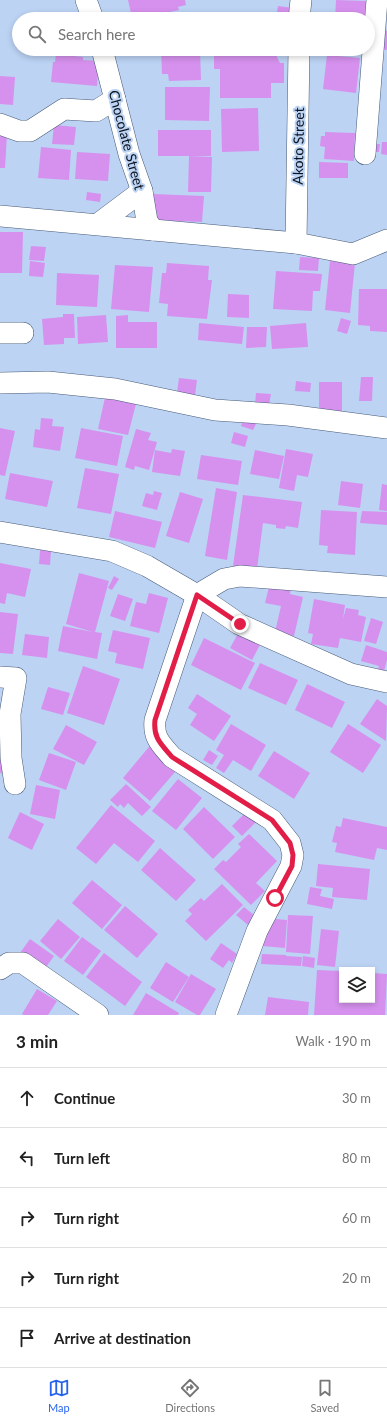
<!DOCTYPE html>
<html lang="en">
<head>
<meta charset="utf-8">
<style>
  :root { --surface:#fff; --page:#f6f6f6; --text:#222; --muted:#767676; --line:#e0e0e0; --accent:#2563eb }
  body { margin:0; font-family:Lato,sans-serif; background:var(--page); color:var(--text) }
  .controls { position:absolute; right:12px; bottom:12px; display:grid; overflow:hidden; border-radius:0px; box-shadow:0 2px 6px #0003 }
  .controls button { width:36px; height:36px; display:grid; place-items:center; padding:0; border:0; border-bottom:1px solid var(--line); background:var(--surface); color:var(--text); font:20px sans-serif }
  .stop { position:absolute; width:12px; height:12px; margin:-9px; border:3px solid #e11d48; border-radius:50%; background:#fff }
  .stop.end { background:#e11d48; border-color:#fff; box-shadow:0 1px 4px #0008 }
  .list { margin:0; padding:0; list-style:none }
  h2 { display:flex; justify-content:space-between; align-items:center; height:52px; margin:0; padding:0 16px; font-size:17px }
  h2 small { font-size:13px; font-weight:400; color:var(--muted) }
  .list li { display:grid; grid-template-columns:26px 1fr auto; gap:12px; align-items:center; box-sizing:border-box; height:60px; padding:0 16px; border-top:1px solid var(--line) }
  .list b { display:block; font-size:15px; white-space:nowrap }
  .list em { font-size:13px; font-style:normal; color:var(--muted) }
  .icon { flex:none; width:22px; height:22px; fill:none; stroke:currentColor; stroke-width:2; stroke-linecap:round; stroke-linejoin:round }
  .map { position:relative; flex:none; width:387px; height:1015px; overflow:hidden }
  .search { position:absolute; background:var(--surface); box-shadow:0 2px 6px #0003; left:12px; right:12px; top:12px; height:44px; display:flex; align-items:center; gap:10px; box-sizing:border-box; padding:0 14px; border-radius:22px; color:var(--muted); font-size:15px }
  .sheet { height:352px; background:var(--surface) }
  nav { display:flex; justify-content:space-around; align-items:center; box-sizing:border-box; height:56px; border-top:1px solid var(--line); background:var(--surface); font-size:11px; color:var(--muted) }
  nav a { display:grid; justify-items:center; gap:2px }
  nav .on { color:var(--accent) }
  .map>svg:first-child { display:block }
</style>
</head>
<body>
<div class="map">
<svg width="387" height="1015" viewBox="0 0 387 1015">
  <rect width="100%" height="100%" fill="#bcd3f4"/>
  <g fill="#d691ee">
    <path d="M128,0H185L186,5L178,7L179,10L139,19L137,12L131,13Z"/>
    <path d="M336,0L366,1L365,19H335Z"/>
    <path d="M278,6L294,8L292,19H276Z"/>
    <path d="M214,12L256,16L258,19H214Z"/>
    <path d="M379,30L387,31V50L375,48Z"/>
    <path d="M161,49H200L201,80L169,81L168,74H162Z"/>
    <path d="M214,49H273L280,63H284V83H271V98H220V69H214Z"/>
    <path d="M56,54L83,57V60L99,61L97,86L51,82L53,62H55Z"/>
    <path d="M327,55L360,58L356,93L323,89Z"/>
    <path d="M0,76L15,77L13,105L0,104Z"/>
    <path d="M165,87H210L209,121L165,120Z"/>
    <path d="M258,108L259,151L222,152L221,109Z"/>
    <path d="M54,125L76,127L74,145L52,144Z"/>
    <rect x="158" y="130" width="53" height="26"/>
    <path d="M325,132L355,133L354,161L324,159L325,147L320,146L321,136H325Z"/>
    <path d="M0,135H7L5,168H0Z"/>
    <path d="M382,142H387V155L381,154Z"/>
    <path d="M371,144H380L379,152H370Z"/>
    <path d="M41,147L71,150L69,180L38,178Z"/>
    <path d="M77,152L110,154L108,181L75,179Z"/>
    <path d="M189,156L212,157L211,192H188Z"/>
    <path d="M319,162L348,163V178H319Z"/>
    <path d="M87,192L101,194L100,202L86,200Z"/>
    <path d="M153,194L204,196L202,222L151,220Z"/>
    <path d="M0,232H23L22,273H0Z"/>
    <path d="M31,246L46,247L44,261L29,260Z"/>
    <path d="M300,257L319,258L318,271L299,270Z"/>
    <path d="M30,261L45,263L43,277L29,276Z"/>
    <path d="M330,261L355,263L350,313L325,310Z"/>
    <path d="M167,263L209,266L208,280H212L207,319L167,316L168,304L159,303L162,273H166Z"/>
    <path d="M115,265L153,267L149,312L111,309Z"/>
    <path d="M276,271L322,274L320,291H313L312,311L273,309Z"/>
    <path d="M57,273L99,275L97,307L56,305Z"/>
    <path d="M359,289H387V332L370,331V326L358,325Z"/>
    <path d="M228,294L249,295V318L227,317Z"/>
    <path d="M63,314H74L75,338H64V344L44,345L42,319L63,317Z"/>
    <path d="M106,315L108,342L78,344L77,317Z"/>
    <path d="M128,315V322H157V348H116V316Z"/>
    <path d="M341,318L351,321L347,334L337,331Z"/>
    <path d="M199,323L244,327L242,344L198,340Z"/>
    <path d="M306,323L308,347L272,349L270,326Z"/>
    <path d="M247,327H267L266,347L246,348Z"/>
    <path d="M361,377H373L372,401H359Z"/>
    <path d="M179,378L197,380L195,395L177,393Z"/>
    <path d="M296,381L311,383L310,392L295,391Z"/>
    <rect x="319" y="382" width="23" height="33"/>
    <path d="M106,393L137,400L128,435L98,429Z"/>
    <path d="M256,393L271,394L269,405L255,404Z"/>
    <path d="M244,417L257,422L253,430L241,426Z"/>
    <path d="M41,418L53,419L52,426L64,427L60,451L33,447L35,429L40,430Z"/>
    <path d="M0,428L15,431L5,476L0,475Z"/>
    <path d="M81,428L123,436L117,466L75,458Z"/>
    <path d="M136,429L151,433L148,440L157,442L149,470L135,466L134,470L125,467Z"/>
    <path d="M234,432L248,436L245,447L231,443Z"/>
    <path d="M172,449L185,451L180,476L152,472L155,450L171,453Z"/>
    <path d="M286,449L313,454L308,477L297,475L294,491L279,488Z"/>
    <path d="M255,450L284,456L279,479L250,474Z"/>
    <path d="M201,455L242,461L238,485L197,479Z"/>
    <path d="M85,468L119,474L111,514L77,508Z"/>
    <path d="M10,473L53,481L47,507L5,499Z"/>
    <path d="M341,481L363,484L360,508L338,505Z"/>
    <path d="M382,484L387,485V511L379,510Z"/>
    <path d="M216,488L237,492L227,560L205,556Z"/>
    <path d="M154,491L162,493L157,510L142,506L146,493L153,495Z"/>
    <path d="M180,492L203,499L189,543L166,536Z"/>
    <path d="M243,495L302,502L298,528L286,526L285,529L276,528V525L263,523L257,569L233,566Z"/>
    <path d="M321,510L357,512L355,555L327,553L328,546L319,545Z"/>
    <path d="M115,511L162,522L155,548L109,537Z"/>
    <path d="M362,511L387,512V525L360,523Z"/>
    <path d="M40,550L51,551L50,565L39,564Z"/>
    <path d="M0,563L31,569L25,597L7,593L5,604L0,603Z"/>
    <path d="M79,573L109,581L95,632L102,633L97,659L58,651L63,626L93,632L66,624Z"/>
    <path d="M114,576L119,579L112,590L108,588Z"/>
    <path d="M270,583L291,588L290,594L303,597L294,636L275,632L281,606L265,603Z"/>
    <path d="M149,593L168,598L159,633L130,626L136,602L146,604Z"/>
    <path d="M118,594L133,599L125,621L110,616Z"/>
    <path d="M314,599L345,605L343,619L346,608L359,610L358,615L366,617L361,642L340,638L338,648L311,644L313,634L308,633Z"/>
    <path d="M0,612L18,614L13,654L0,653Z"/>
    <path d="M371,618L383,622L376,644L364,641Z"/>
    <path d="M113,630L150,638L143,669L115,663L117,653L108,651Z"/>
    <path d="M240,630L262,641L252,660L230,648Z"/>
    <path d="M25,634L49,637L47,658L22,655Z"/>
    <path d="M204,638L255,663L241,690L191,665Z"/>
    <path d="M366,645L387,652V660L384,671L378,669L379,666L361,661Z"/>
    <path d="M260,663L298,680L286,705L248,688Z"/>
    <path d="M83,666L120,679L104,725L67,713Z"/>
    <path d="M307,684L345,702L332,728L295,710Z"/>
    <path d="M48,687L70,693L63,715L41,709Z"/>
    <path d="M197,694L231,716L214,741L190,725L197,714L188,708Z"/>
    <path d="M377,699L387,706L386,741L360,724Z"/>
    <path d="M231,724L266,745L251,771L233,760L224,773L216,768L224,755L216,750Z"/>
    <path d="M348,724L381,745L363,773L330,752Z"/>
    <path d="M66,725L97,742L84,765L53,749Z"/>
    <path d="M153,742L181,765L150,801L123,778Z"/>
    <path d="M209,750L218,756L212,765L203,760Z"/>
    <path d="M274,751L310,773L294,799L258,776Z"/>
    <path d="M49,753L76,762L66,790L39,780Z"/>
    <path d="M0,759L11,761L9,775L0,773Z"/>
    <path d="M178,779L202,798L176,830L152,811Z"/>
    <path d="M126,784L151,807L142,816L128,803L124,808L120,804L118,807L110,800Z"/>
    <path d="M36,785L60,790L55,819L30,814Z"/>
    <path d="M111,805L155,841L138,862L114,843L96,864L76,848Z"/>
    <path d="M204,807L235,837L213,859L183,829Z"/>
    <path d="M20,812L44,824L32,850L8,838Z"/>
    <path d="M246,812L256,822L242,836L232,826Z"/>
    <path d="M343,818L387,827V850L377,848L374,860L335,852L337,843L332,842L336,826L341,827Z"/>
    <path d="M249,834L277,861L256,883L265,891L251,905L214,869L223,860L226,862L241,847L238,844Z"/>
    <path d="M160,848L196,880L176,901L141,870Z"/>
    <path d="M318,864L370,869L367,900L332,897L333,888L316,886Z"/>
    <path d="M92,880L122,905L102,929L72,903Z"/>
    <path d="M222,884L243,905L206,941L185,921L192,914L188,910L201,898L204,901Z"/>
    <path d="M310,887L322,889L320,896L334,899L332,909L307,904Z"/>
    <path d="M125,906L158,934L137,958L104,930Z"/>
    <path d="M244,907L255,916L248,925L236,915Z"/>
    <path d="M288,915L313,916L310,954L286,952Z"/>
    <path d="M265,918L287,920L285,948L262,946Z"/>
    <path d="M58,919L80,937L61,959L40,941Z"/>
    <path d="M321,929L339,931L335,967L317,965Z"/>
    <path d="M82,937L101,951L83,975L64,961Z"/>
    <path d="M30,939L54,956L44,970L20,953Z"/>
    <path d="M221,943L237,954L232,963L229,960L223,968L210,959Z"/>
    <path d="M104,953L142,982L125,1006L86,977Z"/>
    <path d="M262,954L286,955V960V956L302,957L301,966L261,964Z"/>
    <path d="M303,956L315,958L314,968L302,966Z"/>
    <path d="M166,962L189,977L173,1002L150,988Z"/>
    <path d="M317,970L342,971V1000H372V973L387,974L385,1015H314Z"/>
    <path d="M191,974L216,989L200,1015H197L175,1002Z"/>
    <path d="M37,989L57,1001L48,1015H24L22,1014Z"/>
    <path d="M146,993L179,1013L178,1015H133Z"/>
    <path d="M268,997L309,1002L308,1015H265Z"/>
  </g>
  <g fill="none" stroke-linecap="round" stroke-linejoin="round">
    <defs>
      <g id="minor">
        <path d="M86,0L93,19"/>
        <path d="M299,19L301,0"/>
        <path d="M102,49L129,154L142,191L147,221L153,230"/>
        <path d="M0,124L19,131H30L64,109L96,111L115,99"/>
        <path d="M365,154L377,0"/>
        <path d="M0,216L296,243L353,254L387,240"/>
        <path d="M98,224L142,191"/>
        <path d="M296,243L299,49"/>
        <path d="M0,333H23"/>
        <path d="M0,383L48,382L115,389L215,410L288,415L387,428"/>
        <path d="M0,532L112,551L147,566L197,595L239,624L351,674L387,682"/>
        <path d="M0,677L16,678L10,714L11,758L15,784"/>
        <path d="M0,969L9,963H23L98,1015"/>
        <path d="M226,1015L257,931L291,866L293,855L290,843L272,820L172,757C161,744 153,738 155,720L197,595L224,579L240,576L387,587"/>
      </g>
    </defs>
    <use href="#minor" stroke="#475b76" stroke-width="22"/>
    <use href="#minor" stroke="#fff" stroke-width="21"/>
  </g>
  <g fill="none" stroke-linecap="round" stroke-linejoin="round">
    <path stroke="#e11d48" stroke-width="5" d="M240,624L197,595L155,720C153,738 161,744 172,757L272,820L290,843L293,855L292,866L275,898"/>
  </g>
  <g text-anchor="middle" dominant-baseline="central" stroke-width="4" stroke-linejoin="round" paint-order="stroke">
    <g font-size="14" fill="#0b131e" stroke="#bcd3f4">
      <text transform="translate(127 140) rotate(75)">Chocolate Street</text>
      <text transform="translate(298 146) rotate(-89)">Akoto Street</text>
    </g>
  </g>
</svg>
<div class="controls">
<button><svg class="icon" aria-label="layers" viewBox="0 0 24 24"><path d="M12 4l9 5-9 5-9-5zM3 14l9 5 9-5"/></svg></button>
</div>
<div class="stop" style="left:275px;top:898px"></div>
<div class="stop end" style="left:240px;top:624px"></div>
<div class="search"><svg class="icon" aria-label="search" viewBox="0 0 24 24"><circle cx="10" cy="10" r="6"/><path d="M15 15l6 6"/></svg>Search here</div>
</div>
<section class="sheet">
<h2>3 min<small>Walk · 190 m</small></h2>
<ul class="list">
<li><svg class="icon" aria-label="ahead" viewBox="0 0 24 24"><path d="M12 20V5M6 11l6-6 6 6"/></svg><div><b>Continue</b></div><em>30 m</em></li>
<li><svg class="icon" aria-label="left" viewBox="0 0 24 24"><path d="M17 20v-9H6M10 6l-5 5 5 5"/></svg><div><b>Turn left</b></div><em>80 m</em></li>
<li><svg class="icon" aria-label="right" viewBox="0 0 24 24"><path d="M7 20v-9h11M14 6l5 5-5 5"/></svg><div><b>Turn right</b></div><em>60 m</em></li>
<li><svg class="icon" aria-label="right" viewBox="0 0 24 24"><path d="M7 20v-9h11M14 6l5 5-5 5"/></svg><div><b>Turn right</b></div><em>20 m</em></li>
<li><svg class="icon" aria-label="arrive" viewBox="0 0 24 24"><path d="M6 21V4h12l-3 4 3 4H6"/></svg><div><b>Arrive at destination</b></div></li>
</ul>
</section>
<nav>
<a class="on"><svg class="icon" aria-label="map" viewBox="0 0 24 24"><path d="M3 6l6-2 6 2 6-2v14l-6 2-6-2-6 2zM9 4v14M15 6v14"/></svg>Map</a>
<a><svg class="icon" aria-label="directions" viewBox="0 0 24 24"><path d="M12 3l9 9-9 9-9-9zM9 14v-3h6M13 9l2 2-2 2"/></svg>Directions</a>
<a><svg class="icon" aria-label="saved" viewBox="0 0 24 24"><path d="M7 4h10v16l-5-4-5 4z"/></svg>Saved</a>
</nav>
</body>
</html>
